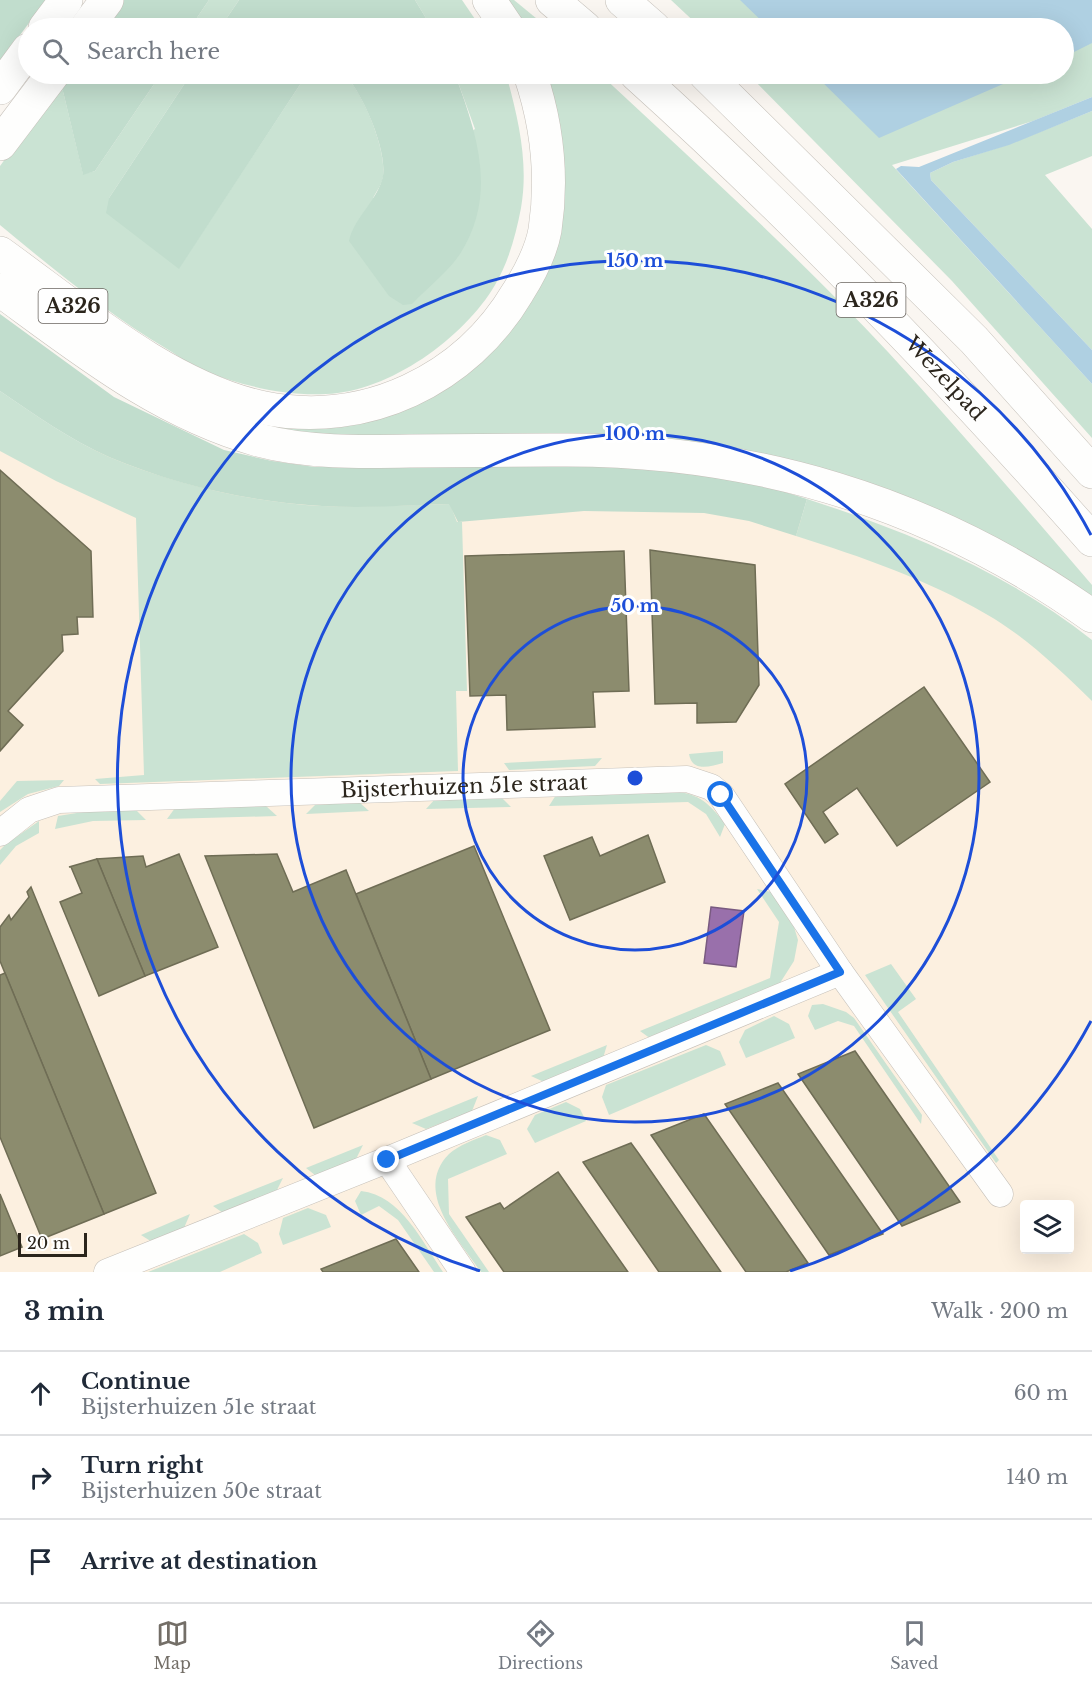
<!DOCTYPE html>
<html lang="en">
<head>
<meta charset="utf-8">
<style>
  :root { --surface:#fff; --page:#f2f2f3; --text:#1f2937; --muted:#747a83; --line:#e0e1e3; --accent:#736e67 }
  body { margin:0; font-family:"Libre Baskerville",serif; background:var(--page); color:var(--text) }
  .controls { position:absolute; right:18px; bottom:18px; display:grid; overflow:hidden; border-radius:6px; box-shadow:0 6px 24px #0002 }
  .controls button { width:54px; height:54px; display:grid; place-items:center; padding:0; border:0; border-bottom:2px solid var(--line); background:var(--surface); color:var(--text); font:30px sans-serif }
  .scale { position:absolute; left:18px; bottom:15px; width:69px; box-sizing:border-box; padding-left:6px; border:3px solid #2b251c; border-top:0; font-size:16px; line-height:21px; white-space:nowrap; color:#2b251c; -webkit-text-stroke:4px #fff; paint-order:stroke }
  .stop { position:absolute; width:18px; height:18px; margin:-14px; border:4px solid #1a73e8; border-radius:50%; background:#fff }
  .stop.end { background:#1a73e8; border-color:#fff; box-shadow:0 2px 6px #0008 }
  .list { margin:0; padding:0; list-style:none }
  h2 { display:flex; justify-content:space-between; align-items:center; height:78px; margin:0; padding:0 24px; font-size:26px }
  h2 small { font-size:20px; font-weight:400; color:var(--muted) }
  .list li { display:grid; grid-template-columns:39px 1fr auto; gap:18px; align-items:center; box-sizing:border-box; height:84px; padding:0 24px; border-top:2px solid var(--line) }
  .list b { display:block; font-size:22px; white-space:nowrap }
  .list p { margin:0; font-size:20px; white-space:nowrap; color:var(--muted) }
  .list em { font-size:20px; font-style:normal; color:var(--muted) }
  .icon { flex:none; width:33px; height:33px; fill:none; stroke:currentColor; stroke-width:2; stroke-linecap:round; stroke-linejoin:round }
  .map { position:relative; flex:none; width:1092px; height:1272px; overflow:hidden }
  .search { position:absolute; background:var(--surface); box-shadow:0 6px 24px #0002; left:18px; right:18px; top:18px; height:66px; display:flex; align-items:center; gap:15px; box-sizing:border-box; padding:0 21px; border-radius:33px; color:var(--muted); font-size:22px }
  .sheet { height:330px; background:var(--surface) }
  nav { display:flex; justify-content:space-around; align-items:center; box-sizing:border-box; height:84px; border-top:2px solid var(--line); background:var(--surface); font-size:16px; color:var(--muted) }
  nav a { display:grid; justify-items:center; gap:3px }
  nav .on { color:var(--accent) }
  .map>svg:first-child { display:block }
</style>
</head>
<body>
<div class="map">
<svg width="1092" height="1272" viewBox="0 0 1092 1272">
  <rect width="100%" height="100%" fill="#faf6f1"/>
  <path fill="#fcf0e0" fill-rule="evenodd" d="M0,419L39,444L784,512L1012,605L1092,674V1272H0ZM1024,1204H1070V1250H1024Z"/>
  <g fill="#cae3d3">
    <path d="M209,0H239L220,28H190Z"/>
    <path d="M415,0H462L481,28H432Z"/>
    <path d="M507,0H514L548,28H525Z"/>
    <path d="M671,0H1092V97L1033,121L892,165L1092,384V438L952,281L748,74H1064V28H701Z"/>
    <path d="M161,74H191L109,198L179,268L307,74H344C363,92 387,150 383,177C382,184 376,192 373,198L475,129L455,74H506C518,117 529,163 521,208C516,234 509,261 495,285C464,338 389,392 326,394C285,396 244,386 206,372C193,367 180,357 167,349C108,314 53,269 0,225V166L61,83L83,174L95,171Z"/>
    <path d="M544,74H600C698,165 797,255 888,352C958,428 1025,507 1092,585V603L853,488L341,449L229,415L336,426L527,299Z"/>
    <path d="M1092,111V156L1045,175L1092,229V350L931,180L930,173L953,162L1007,145Z"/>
    <path d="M0,391C35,415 71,440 109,457C175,485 251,502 322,506C364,508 407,505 450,504L457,522H462L467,691H456L458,771L100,784L95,779L144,775L136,518L56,481L0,451Z"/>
    <path d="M807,499C909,532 1008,573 1092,640V701C1060,670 1025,636 986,614C926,579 862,557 796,536Z"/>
    <path d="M723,751V763C711,766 692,773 689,754Z"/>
    <path d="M602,758L595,766L509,770L504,763Z"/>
    <path d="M64,780L59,786L28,794L0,812V801L17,781Z"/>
    <path d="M679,792C702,795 712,807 725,824L720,837L706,814L688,802L549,806L556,795Z"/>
    <path d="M501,797L511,807L426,809L436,798Z"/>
    <path d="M359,802L369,811L306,814L315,805Z"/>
    <path d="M266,806L277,816L167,819L175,808Z"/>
    <path d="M89,811H137L146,820L93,821L55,829L58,816Z"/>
    <path d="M39,821V833L16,846L0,865V850L5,845Z"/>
    <path d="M757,889L771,892L794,927L798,940L794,961L780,983L651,1039L640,1031L770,978L779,922Z"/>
    <path d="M891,964L916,999L898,1012L999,1160L996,1163L865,975Z"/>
    <path d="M823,1004L846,1012L854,1018L922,1115L921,1124L854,1026L838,1021L815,1030L808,1016L812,1005Z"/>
    <path d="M774,1016L789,1024L795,1038L746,1058L739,1042L745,1030Z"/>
    <path d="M607,1045L603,1058L544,1082L531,1076Z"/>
    <path d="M706,1045L720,1051L726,1065L609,1115L602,1097L606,1085Z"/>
    <path d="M478,1096L472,1111L426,1129L412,1123Z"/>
    <path d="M566,1102L580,1109L586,1121L535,1143L527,1129L535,1115Z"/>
    <path d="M486,1135L500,1140L507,1154L448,1179L449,1214L489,1272H481C460,1241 412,1191 449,1154C459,1145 474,1140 486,1135Z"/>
    <path d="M363,1145L356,1159L315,1175L306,1168Z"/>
    <path d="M283,1178L277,1190L223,1213L213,1206Z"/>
    <path d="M361,1191C401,1195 423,1243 443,1272H434L398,1220L379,1206L361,1215L355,1201Z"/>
    <path d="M308,1208L326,1215L331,1227L283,1245L279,1234L283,1218Z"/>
    <path d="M190,1214L184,1228L152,1242L141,1235Z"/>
    <path d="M244,1234L258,1243L262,1253L220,1272H148Z"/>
  </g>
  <g fill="#c1ddcd">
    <path d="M0,0H46L0,62Z"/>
    <path d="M121,0H209L190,28H101Z"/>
    <path d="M239,0H415L432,28H220Z"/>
    <path d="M68,74H161L95,171L83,175L61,83Z"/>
    <path d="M191,74H307L179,269L106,213L109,198Z"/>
    <path d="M344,74H455C477,135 498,194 460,254C448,272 427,288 412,304L403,305L389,296L349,241C354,218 375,203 382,180C390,155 362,91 344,74Z"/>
    <path d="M0,314L114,397L224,450L272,461L315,467L409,463H615L690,472L769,487L807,499L796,536L749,521L704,513L584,511L458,522L449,504C407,505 364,509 322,506C250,502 175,485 109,457C71,440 35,415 0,391Z"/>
  </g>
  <g fill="#afd0e2">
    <path d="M740,0H1092V43L1064,57V28H769Z"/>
    <path d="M814,74H1026L879,138Z"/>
    <path d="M1092,97V111L1009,145L953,162L930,173L931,180L1092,350V384L896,169L901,166L919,167Z"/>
  </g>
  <path fill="#9970ab" stroke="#785a80" stroke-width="1.5" d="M711,907L744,911L736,967L704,963Z"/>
  <g fill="#8c8c6e" stroke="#6f6d55" stroke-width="1.5">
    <path d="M0,470L91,551L93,617H77L78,634L62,635L63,651L8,711L23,725L0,751Z"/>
    <path d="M650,550L755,565L759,685L736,722L697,723V703L655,704Z"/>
    <path d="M624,551L629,691L593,692L595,727L507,730L506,695L470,696L465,556Z"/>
    <path d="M924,687L990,782L897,846L857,788L823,812L838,834L825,843L785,784Z"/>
    <path d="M648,835L665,882L570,920L544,856L592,837L600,856Z"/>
    <path d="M474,846L550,1030L431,1079L356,894Z"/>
    <path d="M179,854L218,947L145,976L97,859L143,856L146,867Z"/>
    <path d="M277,854L293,892L346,870L431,1079L314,1128L205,856Z"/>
    <path d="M97,859L145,976L99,996L60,902L82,893L71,867H69Z"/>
    <path d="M31,887L156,1193L104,1214L0,961V927L9,915L11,920L29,897L27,892Z"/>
    <path d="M5,973L104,1214L42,1239L0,1137V975Z"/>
    <path d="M855,1051L960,1202L902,1226L798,1074Z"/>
    <path d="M778,1083L883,1234L829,1255L725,1104Z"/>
    <path d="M704,1114L808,1263L786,1272H746L651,1135Z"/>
    <path d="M631,1143L639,1154L721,1272H659L583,1162Z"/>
    <path d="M558,1172L628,1272H504L466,1217L500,1203L504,1209Z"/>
    <path d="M0,1194L22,1247L0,1256Z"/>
    <path d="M396,1239L419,1272H323L321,1269Z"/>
  </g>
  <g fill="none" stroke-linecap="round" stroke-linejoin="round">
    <defs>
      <g id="minor">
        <path id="s1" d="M0,833L29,810L59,800L687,779L711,787L721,795L840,972"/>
        <path d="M387,1160L463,1272"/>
        <path d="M107,1272L387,1160L840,972L1000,1194"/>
      </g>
      <g id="primary">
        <path d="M45,28L66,0"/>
        <path d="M86,28L107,0"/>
        <path d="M0,88L28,50"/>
        <path d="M0,144L53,74"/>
      </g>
      <g id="motorway">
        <path d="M489,0L508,28"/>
        <path d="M552,0L585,28"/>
        <path d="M622,0L654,28"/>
        <path id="s2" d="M636,74C798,220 948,377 1092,540"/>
        <path d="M705,74L974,340L1092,472"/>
        <path d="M0,253C78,309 169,388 264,408C366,428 466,380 518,292C530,273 541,252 545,230C553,176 547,124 530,74"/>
        <path d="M0,290C81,349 159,412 258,440C306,453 360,452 410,451C457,451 504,450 551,450C748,447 931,501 1092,616"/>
      </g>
    </defs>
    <use href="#minor" stroke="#c6c1ba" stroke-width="27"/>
    <use href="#primary" stroke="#c6c1ba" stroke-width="34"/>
    <use href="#motorway" stroke="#c6c1ba" stroke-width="34"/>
    <use href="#minor" stroke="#fefefd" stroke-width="26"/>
    <use href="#primary" stroke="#fefefd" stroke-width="33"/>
    <use href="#motorway" stroke="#fefefd" stroke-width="33"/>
  </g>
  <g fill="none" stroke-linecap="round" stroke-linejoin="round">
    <path stroke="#1a73e8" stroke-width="8" d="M387,1160L840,972L721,795"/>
  </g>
  <g fill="none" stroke="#1d4ed8" stroke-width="3">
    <circle cx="635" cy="778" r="172"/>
    <circle cx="635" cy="778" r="344"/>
    <path d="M1091 1021A517 517 0 0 1 790 1271M480 1271A517 517 0 1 1 1091 535"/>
  </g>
  <g text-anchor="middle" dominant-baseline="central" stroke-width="6" stroke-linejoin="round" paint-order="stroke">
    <g fill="#fff" stroke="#6b6660" stroke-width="1.5">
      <rect x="836.5" y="283" width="69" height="34" rx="4.5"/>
      <rect x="38.5" y="289" width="69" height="34" rx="4.5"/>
    </g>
    <g font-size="20" font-weight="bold" fill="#2b251c">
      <text x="871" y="300">A326</text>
      <text x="73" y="306">A326</text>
    </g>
    <g font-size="21" fill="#2b251c" stroke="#fff">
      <text stroke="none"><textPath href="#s2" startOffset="434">Wezelpad</textPath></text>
      <text stroke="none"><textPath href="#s1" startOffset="474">Bijsterhuizen 51e straat</textPath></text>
    </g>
  </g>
  <circle cx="635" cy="778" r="9" fill="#1d4ed8" stroke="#fff" stroke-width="3"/>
  <g font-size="18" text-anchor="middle" font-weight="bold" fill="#1d4ed8" stroke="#fff" stroke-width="6" stroke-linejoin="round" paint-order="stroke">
    <text x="635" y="267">150 m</text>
    <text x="635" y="440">100 m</text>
    <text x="635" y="612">50 m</text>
  </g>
</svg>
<div class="controls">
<button><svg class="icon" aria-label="layers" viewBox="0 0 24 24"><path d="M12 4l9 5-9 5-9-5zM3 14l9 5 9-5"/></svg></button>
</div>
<div class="scale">20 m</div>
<div class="stop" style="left:721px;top:795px"></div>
<div class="stop end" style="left:387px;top:1160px"></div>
<div class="search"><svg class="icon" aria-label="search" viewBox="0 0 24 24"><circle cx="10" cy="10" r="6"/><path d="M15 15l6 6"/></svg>Search here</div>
</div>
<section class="sheet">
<h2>3 min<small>Walk · 200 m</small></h2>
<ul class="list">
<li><svg class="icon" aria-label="ahead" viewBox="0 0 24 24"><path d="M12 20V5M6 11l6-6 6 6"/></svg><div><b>Continue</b><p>Bijsterhuizen 51e straat</p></div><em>60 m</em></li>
<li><svg class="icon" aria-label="right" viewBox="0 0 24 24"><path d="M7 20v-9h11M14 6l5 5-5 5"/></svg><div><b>Turn right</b><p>Bijsterhuizen 50e straat</p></div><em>140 m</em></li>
<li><svg class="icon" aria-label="arrive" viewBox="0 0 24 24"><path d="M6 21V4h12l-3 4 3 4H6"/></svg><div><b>Arrive at destination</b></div></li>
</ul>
</section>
<nav>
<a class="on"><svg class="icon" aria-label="map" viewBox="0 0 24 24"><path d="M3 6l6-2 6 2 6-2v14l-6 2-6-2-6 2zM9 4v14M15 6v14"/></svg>Map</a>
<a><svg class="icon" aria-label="directions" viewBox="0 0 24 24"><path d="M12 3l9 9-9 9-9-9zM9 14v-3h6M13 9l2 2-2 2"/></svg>Directions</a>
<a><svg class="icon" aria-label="saved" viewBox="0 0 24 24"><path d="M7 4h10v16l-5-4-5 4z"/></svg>Saved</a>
</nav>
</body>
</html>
